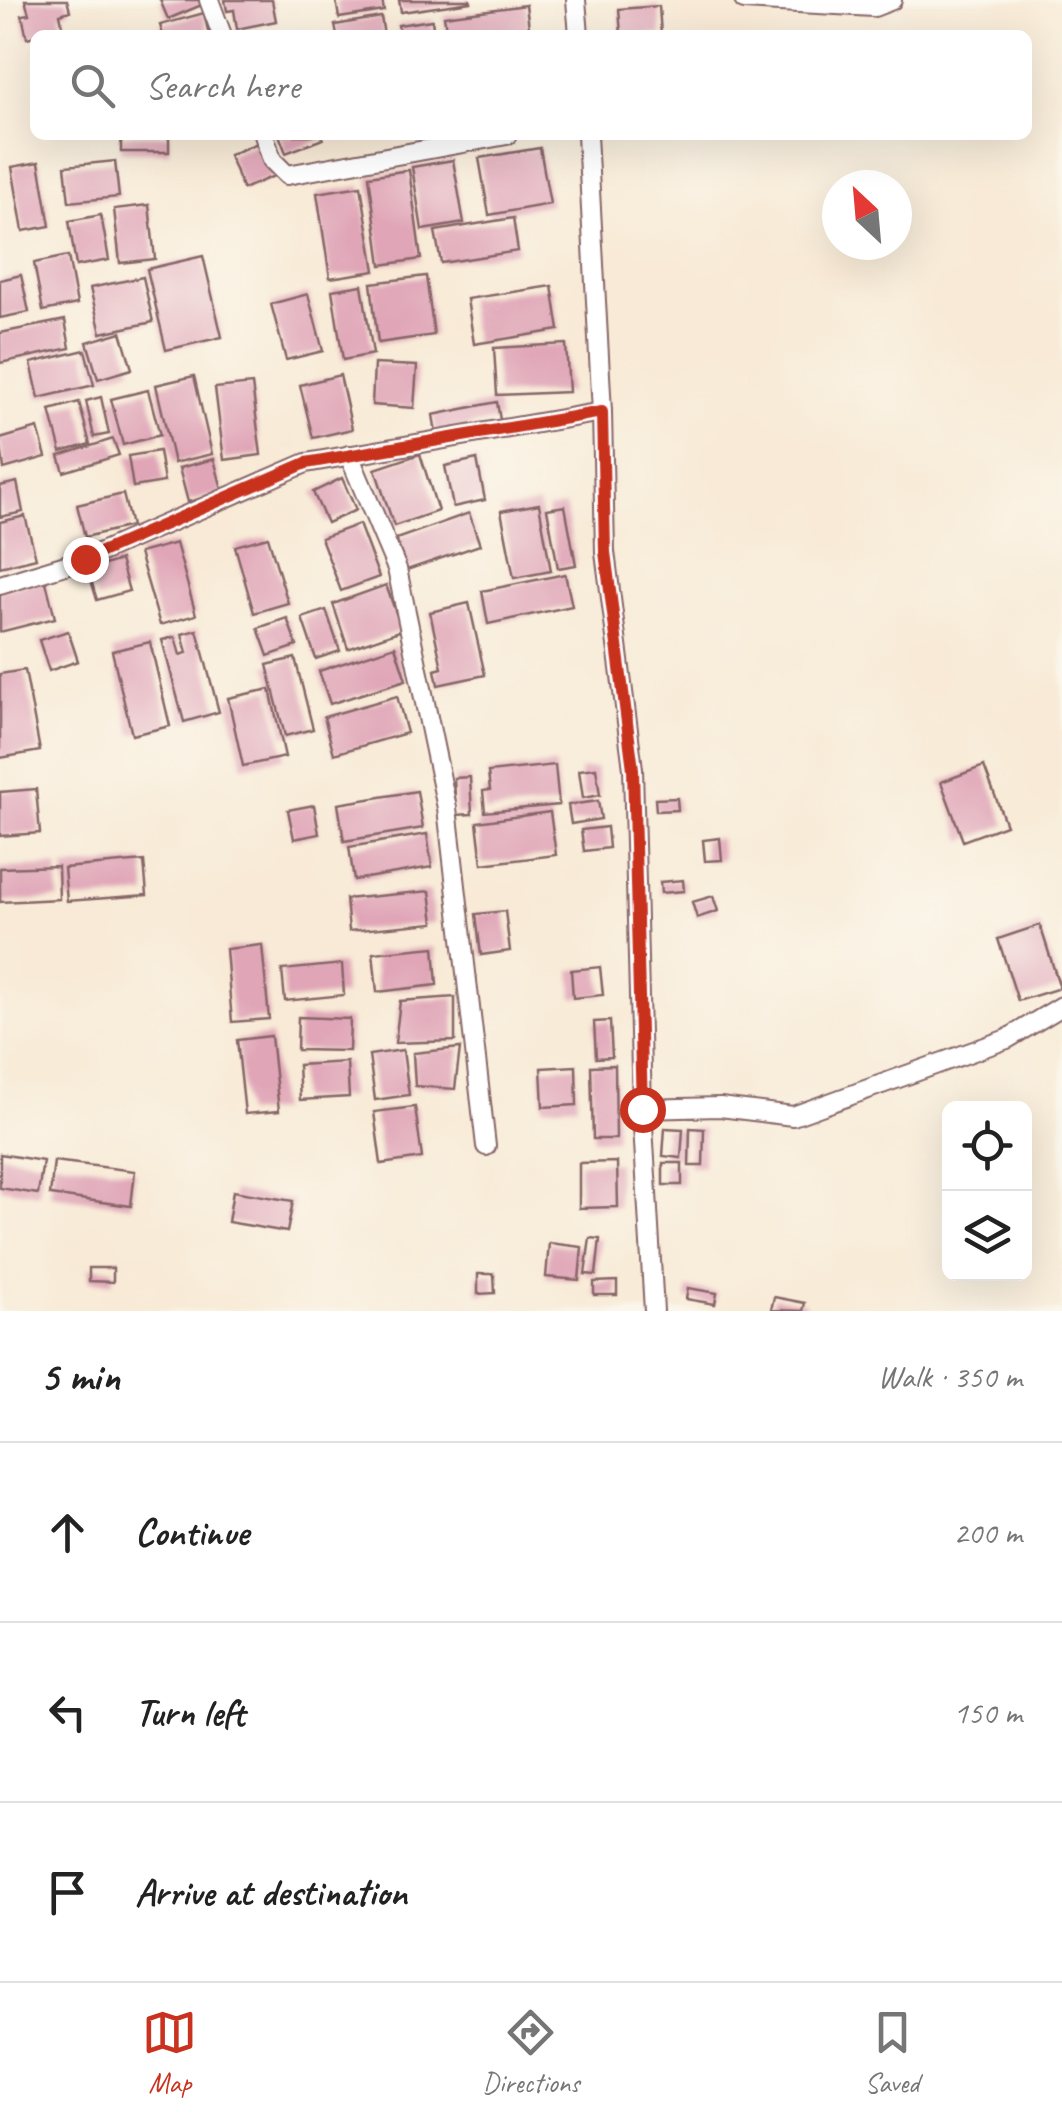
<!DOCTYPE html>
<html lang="en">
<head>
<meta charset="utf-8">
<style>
  :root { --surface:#fff; --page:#f6f6f6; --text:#222; --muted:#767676; --line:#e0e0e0; --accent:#c8321e }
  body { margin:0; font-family:Caveat,sans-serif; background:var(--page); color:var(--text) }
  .controls { position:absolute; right:30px; bottom:30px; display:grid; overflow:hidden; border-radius:15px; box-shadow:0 10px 40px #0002 }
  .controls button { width:90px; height:90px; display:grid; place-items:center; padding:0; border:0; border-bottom:2px solid var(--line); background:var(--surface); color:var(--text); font:50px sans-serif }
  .compass { position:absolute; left:822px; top:170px; width:90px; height:90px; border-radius:50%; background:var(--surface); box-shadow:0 10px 40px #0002; rotate:334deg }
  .stop { position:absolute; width:30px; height:30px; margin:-22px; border:8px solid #c8321e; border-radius:50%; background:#fff }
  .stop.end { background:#c8321e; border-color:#fff; box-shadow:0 2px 10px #0008 }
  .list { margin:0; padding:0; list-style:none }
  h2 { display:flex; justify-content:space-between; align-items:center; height:130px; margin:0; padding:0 40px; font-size:42px }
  h2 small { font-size:32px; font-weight:400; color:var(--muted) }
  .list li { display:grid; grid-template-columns:65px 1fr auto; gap:30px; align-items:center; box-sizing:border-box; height:180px; padding:0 40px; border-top:2px solid var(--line) }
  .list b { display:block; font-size:38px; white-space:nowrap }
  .list em { font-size:32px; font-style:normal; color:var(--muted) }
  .icon { flex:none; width:55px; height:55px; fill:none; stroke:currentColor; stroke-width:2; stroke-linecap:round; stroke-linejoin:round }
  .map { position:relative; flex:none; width:1062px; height:1311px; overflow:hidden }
  .search { position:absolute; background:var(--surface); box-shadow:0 10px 40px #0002; left:30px; right:30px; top:30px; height:110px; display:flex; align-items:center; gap:25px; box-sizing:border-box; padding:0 35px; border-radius:15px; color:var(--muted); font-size:38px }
  .sheet { height:670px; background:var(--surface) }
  nav { display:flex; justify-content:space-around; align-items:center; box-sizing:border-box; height:140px; border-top:2px solid var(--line); background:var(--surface); font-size:28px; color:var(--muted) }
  nav a { display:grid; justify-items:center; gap:5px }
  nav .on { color:var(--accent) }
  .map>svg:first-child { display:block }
</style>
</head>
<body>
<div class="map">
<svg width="1062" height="1311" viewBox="0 0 1062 1311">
  <rect width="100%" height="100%" fill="#fbf7ec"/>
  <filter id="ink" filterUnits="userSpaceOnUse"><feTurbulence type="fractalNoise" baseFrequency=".01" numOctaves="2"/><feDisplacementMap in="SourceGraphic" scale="20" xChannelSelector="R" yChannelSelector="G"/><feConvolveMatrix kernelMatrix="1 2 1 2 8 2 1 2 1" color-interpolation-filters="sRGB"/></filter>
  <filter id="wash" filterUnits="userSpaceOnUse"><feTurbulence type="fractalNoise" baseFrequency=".0048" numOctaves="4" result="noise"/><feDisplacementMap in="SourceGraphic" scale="40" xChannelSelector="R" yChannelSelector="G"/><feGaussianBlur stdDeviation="2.25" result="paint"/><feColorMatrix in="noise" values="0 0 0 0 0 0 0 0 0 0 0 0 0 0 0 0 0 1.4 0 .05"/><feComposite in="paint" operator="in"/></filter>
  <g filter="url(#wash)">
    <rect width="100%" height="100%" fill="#f8ead6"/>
    <g id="blocks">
      <g fill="#e0a6b8">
        <path d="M25,0H67L70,11L60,14L63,29L27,38L22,15L29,14Z"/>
        <path d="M160,0H202L204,4L168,19Z"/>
        <path d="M225,0H272L276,21L237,29L234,10L227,11Z"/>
        <path d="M336,0H382L384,11L339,18Z"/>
        <path d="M399,0H470L471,2L401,12Z"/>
        <path d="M526,5L530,35H447L444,16Z"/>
        <path d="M659,6L661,35H621L619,9Z"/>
        <path d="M204,13L209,35H163L160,25Z"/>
        <path d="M381,17L384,35H337L335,25Z"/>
        <path d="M432,20L434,35H400L398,25Z"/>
        <rect x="121" y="135" width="48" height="17"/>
        <path d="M279,135H322L323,139L286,153Z"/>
        <path d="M260,142L274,176L243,189L229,155Z"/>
        <path d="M540,148L550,204L489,215L479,158Z"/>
        <path d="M453,160L464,223L422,230L412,167Z"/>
        <path d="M115,161L119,197L69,202L65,166Z"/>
        <path d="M39,162L50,226L23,231L12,167Z"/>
        <path d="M409,170L421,259L381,265L369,176Z"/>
        <path d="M361,186L375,271L330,278L317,193Z"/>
        <path d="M149,205L155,259L120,263L114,209Z"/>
        <path d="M101,215L109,260L76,266L69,221Z"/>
        <path d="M513,218L518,251L441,263L435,231Z"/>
        <path d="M68,256L77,304L43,311L34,263Z"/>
        <path d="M203,256L222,337L166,350L147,269Z"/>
        <path d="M21,275L29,312L0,318V280Z"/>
        <path d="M426,276L434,335L378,343L371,283Z"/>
        <path d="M143,277L153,322L101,333L90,288Z"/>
        <path d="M362,285L373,354L343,360L332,290Z"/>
        <path d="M552,286L559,330L474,344L467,299Z"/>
        <path d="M308,294L323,351L286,360L271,304Z"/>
        <path d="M65,320L70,348L0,363V333Z"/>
        <path d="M121,332L132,369L98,379L87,342Z"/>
        <path d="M566,344L569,392L497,395L494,348Z"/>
        <path d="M85,350L94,385L39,398L31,363Z"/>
        <path d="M374,364L417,366L414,408L372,405Z"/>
        <path d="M340,375L352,429L313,438L300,385Z"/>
        <path d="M194,376L212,454L174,463L156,385Z"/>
        <path d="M252,384L261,455L224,460L215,388Z"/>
        <path d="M148,390L160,435L123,445L111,399Z"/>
        <path d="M101,397L109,434L94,437L86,401Z"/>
        <path d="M79,402L90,444L61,452L50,410Z"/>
        <path d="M497,402L500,420L436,433L433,415Z"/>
        <path d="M38,428L46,457L4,469L0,439Z"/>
        <path d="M113,439L119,455L64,472L59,456Z"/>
        <path d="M159,451L164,482L133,487L128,456Z"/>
        <path d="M420,454L438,511L394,526L375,469Z"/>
        <path d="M214,459L223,493L188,502L179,468Z"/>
        <path d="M477,459L485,500L453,507L445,466Z"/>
        <path d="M342,478L356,510L327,523L313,492Z"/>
        <path d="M17,482L23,512L0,517V486Z"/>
        <path d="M123,494L131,526L85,537L77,505Z"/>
        <path d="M539,504L551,571L514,578L501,511Z"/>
        <path d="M565,506L576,565L558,568L547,509Z"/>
        <path d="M469,513L480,545L407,570L396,539Z"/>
        <path d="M25,516L36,558L0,567V522Z"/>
        <path d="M359,524L379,577L341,591L321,538Z"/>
        <path d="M268,537L288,603L254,613L235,546Z"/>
        <path d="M176,543L196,615L160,625L139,553Z"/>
        <path d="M120,560L129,591L97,600L88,570Z"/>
        <path d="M565,574L572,606L488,624L482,591Z"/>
        <path d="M45,578L55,618L0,632V590Z"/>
        <path d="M386,585L402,630L348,649L333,604Z"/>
        <path d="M469,603L485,675L438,685L435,670L442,668L430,612Z"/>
        <path d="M326,610L340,651L316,659L302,618Z"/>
        <path d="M287,618L297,646L268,656L258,628Z"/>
        <path d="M197,630L219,712L184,722L162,640L175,637L180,655L187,653L182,634Z"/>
        <path d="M68,631L78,661L49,671L39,640Z"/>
        <path d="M150,642L170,726L132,735L112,651Z"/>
        <path d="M395,646L406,680L330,704L319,671Z"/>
        <path d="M295,658L313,729L285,736L267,665Z"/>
        <path d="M25,670L40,751L0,758V674Z"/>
        <path d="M270,689L285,757L243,766L228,698Z"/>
        <path d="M397,696L407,733L334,754L324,717Z"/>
        <path d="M555,765L559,805L485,812L483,791L490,790L488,772Z"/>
        <path d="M984,766L1006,825L963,841L941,782Z"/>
        <path d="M596,768L600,795L583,798L579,770Z"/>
        <path d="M470,777L472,814L456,815L454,778Z"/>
        <path d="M36,789L40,833L0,836V792Z"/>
        <path d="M417,791L423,828L344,841L338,804Z"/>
        <path d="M677,798L678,810L656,811L655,799Z"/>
        <path d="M598,801L601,819L571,824L568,805Z"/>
        <path d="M314,805L319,834L294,839L288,810Z"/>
        <path d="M550,812L556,855L482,864L477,822Z"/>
        <path d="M607,827L609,848L584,851L581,830Z"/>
        <path d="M427,834L432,867L354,880L349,847Z"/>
        <path d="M720,838L722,860L705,861L703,840Z"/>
        <path d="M144,861L147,895L67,901L64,868Z"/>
        <path d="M58,866L59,899L0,902V868Z"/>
        <path d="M683,880L684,891L661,893L660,882Z"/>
        <path d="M430,891L434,923L349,931L346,899Z"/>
        <path d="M713,896L718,911L697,918L692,902Z"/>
        <path d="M505,911L510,951L481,955L476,914Z"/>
        <path d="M1040,925L1060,988L1018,1001L998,939Z"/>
        <path d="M262,945L269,1019L232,1022L226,949Z"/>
        <path d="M434,947L437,985L377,992L373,953Z"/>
        <path d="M342,964L344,995L285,1001L282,970Z"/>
        <path d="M600,967L603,995L573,998L571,970Z"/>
        <path d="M455,997V1041L395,1043L400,1001Z"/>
        <path d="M298,1017L350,1019L349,1051L297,1050Z"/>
        <path d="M610,1021L612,1057L596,1058L594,1022Z"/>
        <path d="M271,1036L279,1111L245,1114L237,1040Z"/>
        <path d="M460,1048L455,1089L415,1086L413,1053Z"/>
        <path d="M403,1050L409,1095L375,1100L369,1055Z"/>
        <path d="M347,1062L349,1097L300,1100L298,1065Z"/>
        <path d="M615,1065L616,1139H593L591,1066Z"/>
        <path d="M576,1066L577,1105L543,1107L541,1068Z"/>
        <path d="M415,1107L422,1158L381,1164L374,1112Z"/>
        <path d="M665,1128L683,1129L681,1158L663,1156Z"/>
        <path d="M690,1128L704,1129L703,1166H689Z"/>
        <path d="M0,1154L43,1161L38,1194L0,1188Z"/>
        <path d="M54,1161L135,1171L131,1206L50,1195Z"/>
        <path d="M617,1162L618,1207L579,1208V1163Z"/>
        <rect x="663" y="1163" width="19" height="22"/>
        <path d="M233,1191L293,1201L287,1232L228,1222Z"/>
        <path d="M590,1238L600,1239L596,1275L585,1274Z"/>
        <path d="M549,1243L582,1247L579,1280L546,1277Z"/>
        <path d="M89,1268H113V1282L89,1281Z"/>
        <path d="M478,1274H494L495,1293L478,1294Z"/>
        <path d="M617,1281V1295H594V1282Z"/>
        <path d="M688,1288L717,1293L715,1304L686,1299Z"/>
        <path d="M774,1297L805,1303L803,1311L771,1310Z"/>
      </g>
    </g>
  </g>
  <g filter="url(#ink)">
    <use href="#blocks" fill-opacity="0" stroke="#876667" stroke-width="2.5"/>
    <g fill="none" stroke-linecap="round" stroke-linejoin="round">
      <defs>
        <g id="minor">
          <path d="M209,0L222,35"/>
          <path d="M576,0L579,35"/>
          <path d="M744,0L874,7L892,0"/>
          <path d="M264,135L272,160L287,175L507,135"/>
          <path d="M587,135L602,412L605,552L633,769L642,1109L654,1311"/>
          <path d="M349,455L397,569L447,808L486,1146"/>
          <path d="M0,585L85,559L306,463L602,412"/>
          <path d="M642,1109L720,1107L793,1116L1007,1039L1062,1006"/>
        </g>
      </defs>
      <use href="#minor" stroke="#876667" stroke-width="22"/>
      <use href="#minor" stroke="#fff" stroke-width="18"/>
    </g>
  </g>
  <g fill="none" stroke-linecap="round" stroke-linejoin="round" filter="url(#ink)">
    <path stroke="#c8321e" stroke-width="12" d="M85,559L306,463L602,412L605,552L633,769L642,1109"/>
  </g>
</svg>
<div class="controls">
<button><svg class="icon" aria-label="locate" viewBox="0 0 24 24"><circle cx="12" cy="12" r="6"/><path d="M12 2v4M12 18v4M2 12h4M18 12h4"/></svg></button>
<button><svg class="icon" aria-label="layers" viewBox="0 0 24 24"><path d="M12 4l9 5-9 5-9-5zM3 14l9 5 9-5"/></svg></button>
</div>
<svg class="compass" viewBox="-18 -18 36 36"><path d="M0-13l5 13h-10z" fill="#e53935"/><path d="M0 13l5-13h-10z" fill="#767676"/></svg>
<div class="stop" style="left:642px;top:1109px"></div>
<div class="stop end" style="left:85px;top:559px"></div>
<div class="search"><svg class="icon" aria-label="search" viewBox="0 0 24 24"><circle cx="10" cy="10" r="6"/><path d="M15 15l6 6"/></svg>Search here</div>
</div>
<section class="sheet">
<h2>5 min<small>Walk · 350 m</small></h2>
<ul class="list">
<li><svg class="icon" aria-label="ahead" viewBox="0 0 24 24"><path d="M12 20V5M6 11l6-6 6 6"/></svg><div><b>Continue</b></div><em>200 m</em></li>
<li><svg class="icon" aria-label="left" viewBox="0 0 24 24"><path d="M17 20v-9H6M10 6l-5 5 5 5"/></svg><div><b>Turn left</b></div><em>150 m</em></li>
<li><svg class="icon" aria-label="arrive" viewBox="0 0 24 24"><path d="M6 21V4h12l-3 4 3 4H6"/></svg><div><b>Arrive at destination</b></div></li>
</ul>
</section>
<nav>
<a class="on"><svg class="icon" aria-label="map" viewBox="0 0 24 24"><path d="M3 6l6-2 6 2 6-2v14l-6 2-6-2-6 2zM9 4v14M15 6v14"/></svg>Map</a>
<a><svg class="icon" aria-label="directions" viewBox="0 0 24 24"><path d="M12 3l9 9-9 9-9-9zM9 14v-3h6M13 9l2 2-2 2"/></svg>Directions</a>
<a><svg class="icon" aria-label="saved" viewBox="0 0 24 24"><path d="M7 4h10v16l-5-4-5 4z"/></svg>Saved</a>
</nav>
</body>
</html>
